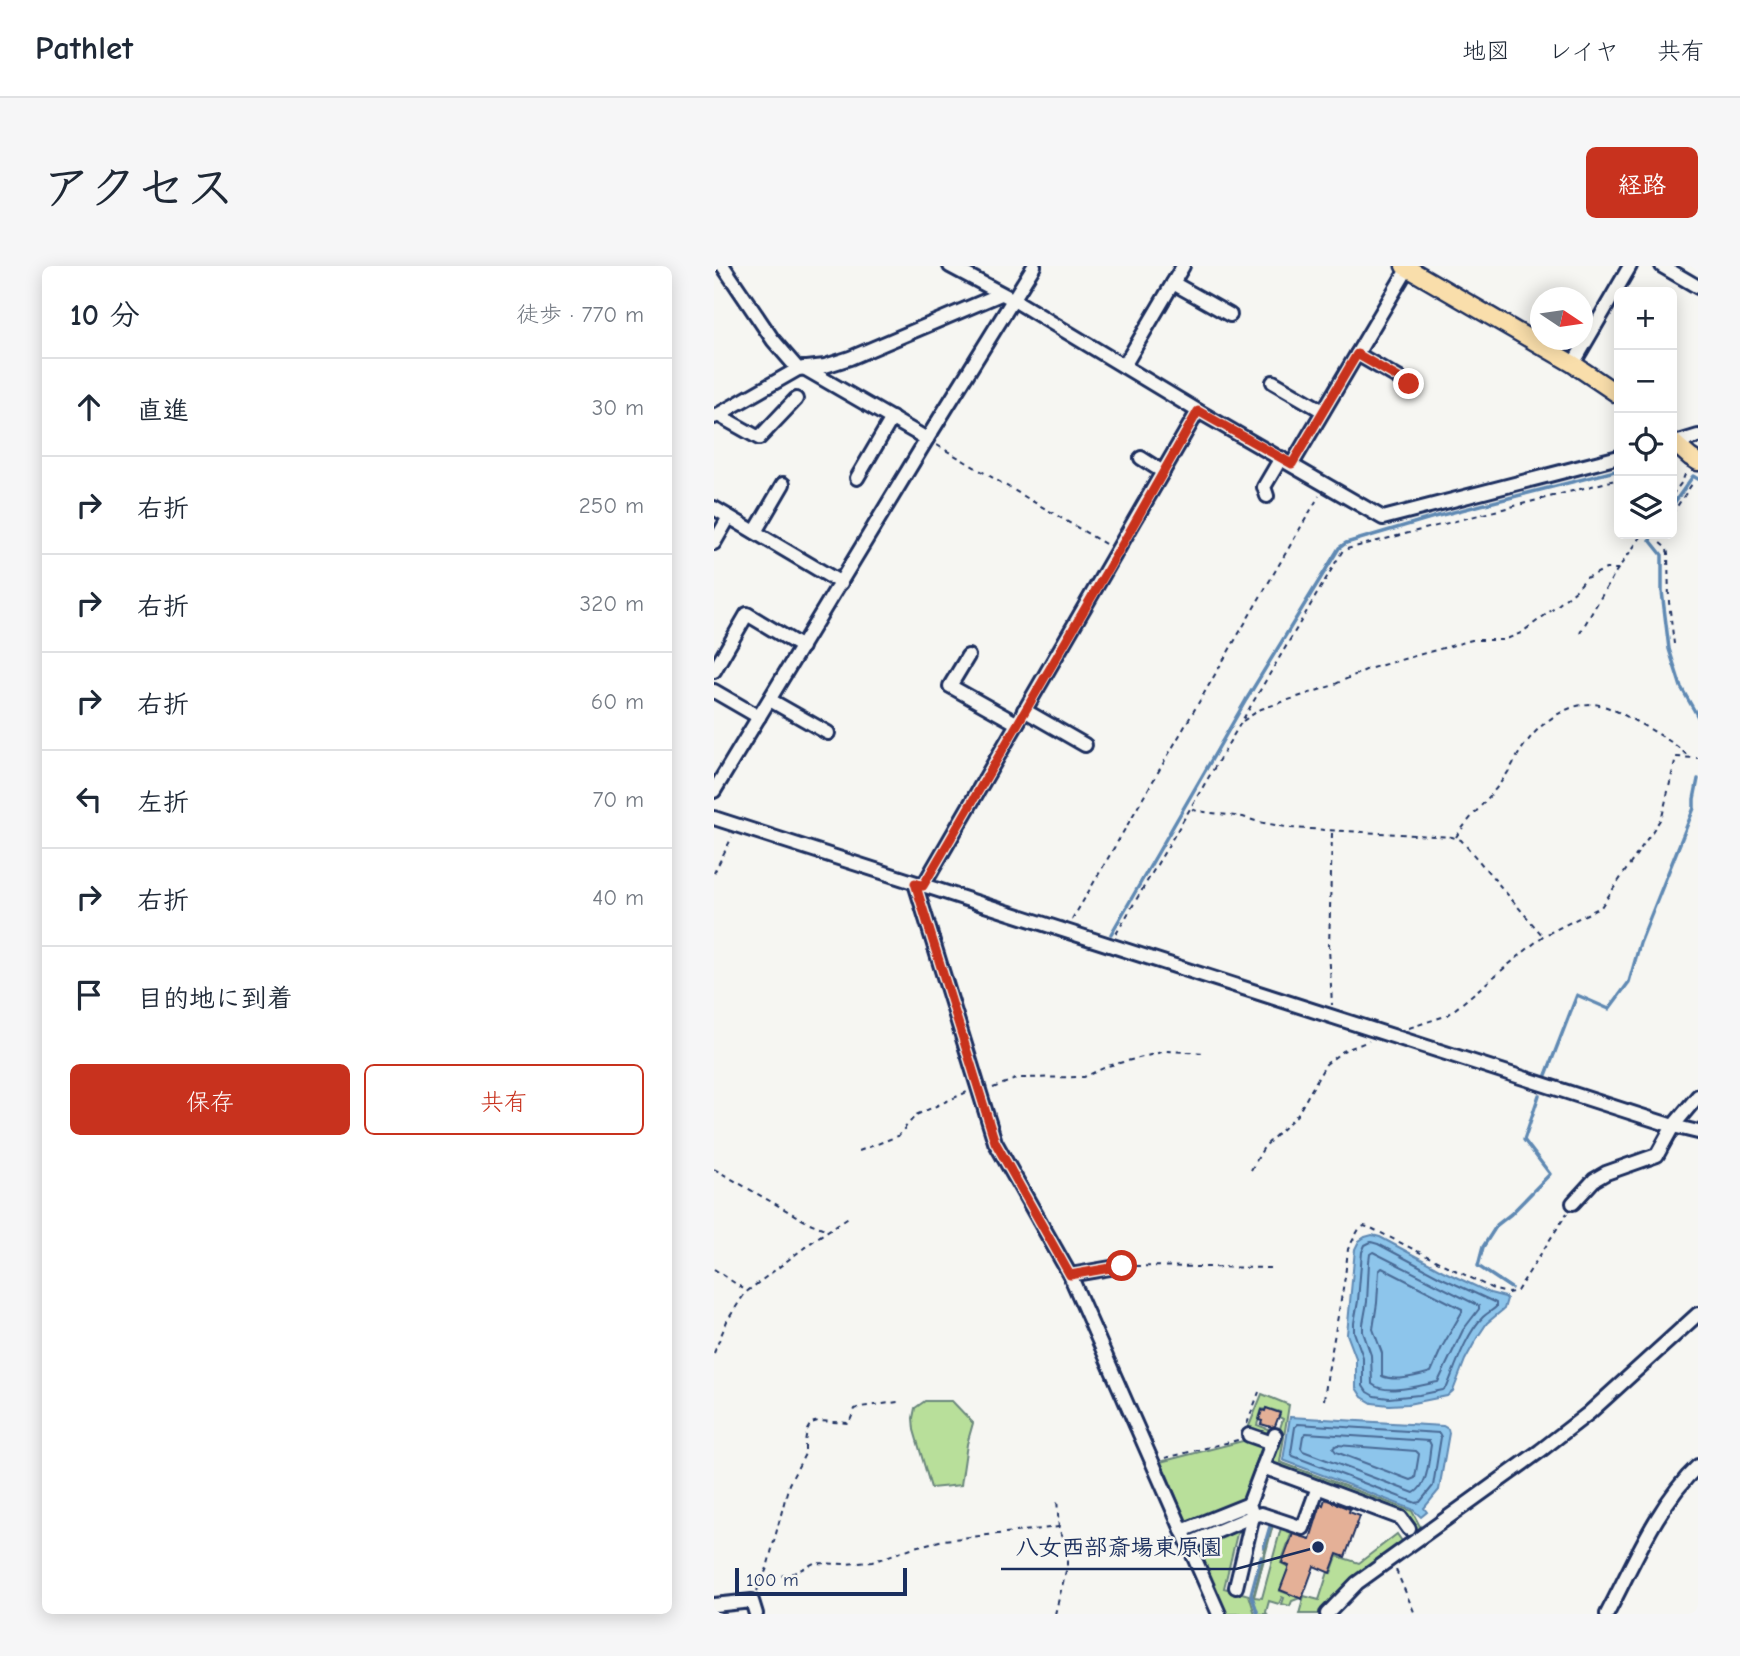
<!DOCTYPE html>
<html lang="ja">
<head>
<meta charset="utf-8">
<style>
  :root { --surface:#fff; --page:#f6f6f7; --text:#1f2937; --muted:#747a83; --line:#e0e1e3; --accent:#c8321e }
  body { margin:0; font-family:"Comic Neue","Klee One",sans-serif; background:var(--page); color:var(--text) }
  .controls { position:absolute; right:21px; top:21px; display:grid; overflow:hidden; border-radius:10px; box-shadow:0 4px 18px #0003 }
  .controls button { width:63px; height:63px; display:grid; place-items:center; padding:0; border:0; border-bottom:2px solid var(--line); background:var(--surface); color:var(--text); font:35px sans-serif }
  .compass { position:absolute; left:816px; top:21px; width:63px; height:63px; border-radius:50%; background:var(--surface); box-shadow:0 4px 18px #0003; rotate:103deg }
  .scale { position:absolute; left:21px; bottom:18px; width:172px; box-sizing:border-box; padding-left:7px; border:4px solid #1b2f5e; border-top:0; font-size:19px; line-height:24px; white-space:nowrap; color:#1b2f5e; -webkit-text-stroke:5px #f6f6f2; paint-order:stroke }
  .stop { position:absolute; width:21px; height:21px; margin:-16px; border:5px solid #c8321e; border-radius:50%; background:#fff }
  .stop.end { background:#c8321e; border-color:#fff; box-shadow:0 2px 7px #0008 }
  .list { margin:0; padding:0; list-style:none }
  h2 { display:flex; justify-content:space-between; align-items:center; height:91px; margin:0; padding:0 28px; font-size:30px }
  h2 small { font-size:23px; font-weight:400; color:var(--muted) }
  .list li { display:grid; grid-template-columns:46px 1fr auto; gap:21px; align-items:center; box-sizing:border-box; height:98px; padding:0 28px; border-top:2px solid var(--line) }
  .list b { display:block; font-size:26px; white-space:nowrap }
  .list em { font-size:23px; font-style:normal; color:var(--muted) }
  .actions { display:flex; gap:14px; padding:21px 28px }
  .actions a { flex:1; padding:16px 0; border:2px solid var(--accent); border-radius:10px; text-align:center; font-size:24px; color:var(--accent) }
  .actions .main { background:var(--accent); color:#fff }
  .icon { flex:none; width:38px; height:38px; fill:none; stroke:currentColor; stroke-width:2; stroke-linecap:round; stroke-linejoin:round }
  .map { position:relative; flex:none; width:984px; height:1348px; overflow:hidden; border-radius:10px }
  header { display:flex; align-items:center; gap:42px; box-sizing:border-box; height:98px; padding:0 35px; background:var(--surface); border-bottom:2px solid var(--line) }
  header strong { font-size:33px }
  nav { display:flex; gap:38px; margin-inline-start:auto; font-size:24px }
  .intro { display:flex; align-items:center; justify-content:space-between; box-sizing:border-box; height:168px; padding:0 42px }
  h1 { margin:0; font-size:49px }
  .button { padding:18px 32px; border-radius:10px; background:var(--accent); color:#fff; font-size:24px; font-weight:700 }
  main { display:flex; gap:42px; padding:0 42px }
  aside { flex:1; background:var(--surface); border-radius:10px; box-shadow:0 4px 18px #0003 }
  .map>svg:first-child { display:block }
</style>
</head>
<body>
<header>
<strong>Pathlet</strong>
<nav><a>地図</a><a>レイヤ</a><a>共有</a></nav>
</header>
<div class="intro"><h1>アクセス</h1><a class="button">経路</a></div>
<main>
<aside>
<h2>10 分<small>徒歩 · 770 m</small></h2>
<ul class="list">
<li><svg class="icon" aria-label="ahead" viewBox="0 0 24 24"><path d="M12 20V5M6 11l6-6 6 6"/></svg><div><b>直進</b></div><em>30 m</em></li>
<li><svg class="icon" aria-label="right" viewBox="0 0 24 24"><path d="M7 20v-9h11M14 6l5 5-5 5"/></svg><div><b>右折</b></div><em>250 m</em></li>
<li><svg class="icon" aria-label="right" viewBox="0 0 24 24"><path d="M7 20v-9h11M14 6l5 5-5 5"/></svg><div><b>右折</b></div><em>320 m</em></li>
<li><svg class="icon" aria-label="right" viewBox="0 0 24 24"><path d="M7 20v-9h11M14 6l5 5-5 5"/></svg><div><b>右折</b></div><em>60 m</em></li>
<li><svg class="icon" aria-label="left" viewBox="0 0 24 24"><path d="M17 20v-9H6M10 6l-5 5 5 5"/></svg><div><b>左折</b></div><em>70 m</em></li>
<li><svg class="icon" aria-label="right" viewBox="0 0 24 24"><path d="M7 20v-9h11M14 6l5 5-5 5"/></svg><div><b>右折</b></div><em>40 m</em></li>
<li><svg class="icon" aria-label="arrive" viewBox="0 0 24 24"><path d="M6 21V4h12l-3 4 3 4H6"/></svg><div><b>目的地に到着</b></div></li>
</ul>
<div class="actions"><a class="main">保存</a><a>共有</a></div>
</aside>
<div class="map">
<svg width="984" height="1348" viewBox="0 0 984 1348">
  <rect width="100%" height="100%" fill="#f6f6f2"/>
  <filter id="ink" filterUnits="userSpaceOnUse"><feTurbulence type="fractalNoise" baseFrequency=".0143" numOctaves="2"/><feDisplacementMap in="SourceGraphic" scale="14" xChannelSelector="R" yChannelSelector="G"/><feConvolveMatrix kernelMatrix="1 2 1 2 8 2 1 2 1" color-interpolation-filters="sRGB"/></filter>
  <g filter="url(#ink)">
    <g fill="#b8df9a" stroke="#6a877c" stroke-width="2">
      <path d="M548,1128L575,1139L566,1196L698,1245L708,1264L704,1268L692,1249L555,1196L569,1153L565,1151L566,1146L552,1142L551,1144L548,1143L543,1159L559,1165L556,1174L533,1165Z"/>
      <path d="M211,1135H238L259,1157L253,1178L247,1219L217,1222L200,1164L199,1152L201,1142Z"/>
      <path d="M531,1169L554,1177L534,1232L473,1257L453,1209L446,1196L529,1175Z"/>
      <path d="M532,1258L533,1262L523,1268L510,1322L535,1329L541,1348H512L483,1279Z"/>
      <path d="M557,1258L559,1259L540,1331L548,1332L567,1262L578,1266L567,1297L575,1301L566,1325L586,1332L578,1335L576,1340L568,1338L570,1332L568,1331L565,1338L555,1335L552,1346L553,1348H544L539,1332Z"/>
      <path d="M683,1268L690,1278L608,1348H585L590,1330L605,1334L614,1306L617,1307L623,1290L645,1297Z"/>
    </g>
    <g fill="#8dc5eb" stroke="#5f89b3" stroke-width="2">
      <path d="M658,969L666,971L729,1005L776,1027L791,1031L793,1033L790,1043L773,1057L763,1072L751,1094L739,1125L733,1130L694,1138L675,1139L658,1137L648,1131L642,1122V1092L633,1068L641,983L645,975L651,971Z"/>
      <path d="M576,1151L729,1160L734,1163L735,1167L725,1224L710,1242L713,1246L707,1251L698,1243L569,1194Z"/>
    </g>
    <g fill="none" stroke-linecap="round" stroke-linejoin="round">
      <g stroke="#496b96" stroke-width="2">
        <path d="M657,976L664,978L726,1011L782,1037V1041C778,1045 773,1047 769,1051C752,1068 742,1099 733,1121L729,1124L705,1129L675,1132L660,1130L653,1126L649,1120V1091L640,1066V1057L644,1035L648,986L651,979Z"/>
        <path d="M659,986L765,1040V1043L749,1064L724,1116C707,1119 672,1130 658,1118L657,1089L649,1066V1058L653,1036L655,996L656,988Z"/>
        <path d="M668,1002L748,1043V1046L728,1081L717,1106C702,1110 682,1116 668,1110V1087L659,1063L663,1037L665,1005Z"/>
        <path d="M584,1158L725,1167L727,1171L719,1220L706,1236L702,1237L579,1190L577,1187L581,1161Z"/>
        <path d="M592,1167L715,1175L717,1179C714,1195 715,1218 700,1227L589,1185L587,1182L589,1170Z"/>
        <path d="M623,1179L702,1185L705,1188L701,1212L696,1214L622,1186L619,1182Z"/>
      </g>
      <g stroke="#5f89b3" stroke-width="3.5">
        <path d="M958,240L979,210L984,213"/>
        <path d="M938,268L936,274L948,289V325L955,383L967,421L984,451"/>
        <path d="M397,668L532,434L625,282L632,277L720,251L905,204"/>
        <path d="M832,809L863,729L895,743L915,716L926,677L980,542V533L984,513"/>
        <path d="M797,1022L764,1000L769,981L783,959L797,948L836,908L810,874L825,829"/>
        <path d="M550,1281L557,1257"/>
        <path d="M544,1348L537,1328L547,1291"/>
      </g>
    </g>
    <g fill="#e4b097" stroke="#1b2f5e" stroke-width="2">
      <path d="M552,1142L566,1147L561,1160L557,1161L547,1158L548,1155L545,1154L548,1144L551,1145Z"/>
      <path d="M611,1233L636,1243L635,1246L646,1250L631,1291L623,1288L616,1307L600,1300L588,1333L566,1324L575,1300L568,1297L579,1268L596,1273L607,1238L609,1239Z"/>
    </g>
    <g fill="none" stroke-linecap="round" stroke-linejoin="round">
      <defs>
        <g id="minor">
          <path d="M9,0L59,74L84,103"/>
          <path d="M236,0L300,34L484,145L669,252L905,191"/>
          <path d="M948,0L984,21"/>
          <path d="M459,17L516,49"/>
          <path d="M643,88L695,118"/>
          <path d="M859,98L916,0"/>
          <path d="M410,100L469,0"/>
          <path d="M90,102L213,173"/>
          <path d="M559,116L609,145"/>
          <path d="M4,149L45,172L82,133"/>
          <path d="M0,151L84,103L111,100L136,92L287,28"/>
          <path d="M958,178L984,170"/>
          <path d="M427,192L449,206"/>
          <path d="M578,198L695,0"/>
          <path d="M143,212L178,152"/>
          <path d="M553,230L550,221L567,192"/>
          <path d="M0,242L127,317"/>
          <path d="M41,266L69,218"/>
          <path d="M0,277L15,251"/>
          <path d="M254,390L236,420L302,457"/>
          <path d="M0,405L33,348L88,381"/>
          <path d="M0,425L45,451"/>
          <path d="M56,434L114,467"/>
          <path d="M310,444L371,479"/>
          <path d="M0,525L213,173L320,0"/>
          <path d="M0,552L959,860L984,866"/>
          <path d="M201,617L281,876L356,1009L505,1348"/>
          <path d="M209,620C300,461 393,304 484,145"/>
          <path d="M859,937L880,914L892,907L943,889L959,860L984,830"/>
          <path d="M356,1009L408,1000"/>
          <path d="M535,1169L558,1177"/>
          <path d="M549,1201L687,1252L695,1263"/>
          <path d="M535,1238L561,1169"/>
          <path d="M468,1265L535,1238L539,1250L474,1278"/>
          <path d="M522,1321L539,1250L547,1248L589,1262L604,1221"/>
          <path d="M0,1339L38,1335L42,1348"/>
          <path d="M613,1348L643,1317L826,1185L875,1147L984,1048"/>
          <path d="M893,1348C918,1301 944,1237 984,1200"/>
        </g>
        <g id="major">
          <path d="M690,0L859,98L905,129"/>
          <path d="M958,175L976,191L984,196"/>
        </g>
      </defs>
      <use href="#minor" stroke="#1b2f5e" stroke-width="18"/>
      <use href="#major" stroke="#1b2f5e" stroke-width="21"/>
      <g stroke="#1b2f5e" stroke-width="2" stroke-dasharray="5 5" stroke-linecap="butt">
        <path d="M223,179L393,279"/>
        <path d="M958,229L968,216L972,206"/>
        <path d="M958,248L978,218"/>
        <path d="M945,268L944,275L952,282L954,287L955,336L960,378"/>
        <path d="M866,367L901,307L929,268"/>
        <path d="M529,455L547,443L617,420L654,403L758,374H790L807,367L838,344L863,323L872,312L892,303H904"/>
        <path d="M478,543L483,545L529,551L545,556L577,562L738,571L747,574L828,669"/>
        <path d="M618,567L615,682L618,739"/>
        <path d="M742,571C756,550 775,533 790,512C798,501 804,487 813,476C827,457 851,439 876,438C892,438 908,448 921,455C941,466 959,475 975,491"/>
        <path d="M0,607L18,571"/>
        <path d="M358,654L605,230"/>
        <path d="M402,668L629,284L905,213"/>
        <path d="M695,762L734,749L829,670L887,641L948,551L962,491L984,492"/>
        <path d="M279,822L304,812L370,811L394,800L452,785L492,787"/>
        <path d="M145,885L184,870L202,849L253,826"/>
        <path d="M0,903L91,955L113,964"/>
        <path d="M537,904L550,881L583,849L612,798L629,785L655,775"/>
        <path d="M421,1000L556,1002"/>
        <path d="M0,1003L31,1024"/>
        <path d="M0,1087L13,1055L31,1027L103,972L136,950"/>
        <path d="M610,1134L614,1106L631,1011L634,983L645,963L650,960L657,962L781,1024L794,1027L803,1025L853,947"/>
        <path d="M533,1158L545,1126"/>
        <path d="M451,1192L524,1174"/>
        <path d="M427,1280L460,1272"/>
        <path d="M682,1304L701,1348"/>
        <path d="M48,1314L80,1307L100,1297L131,1298L158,1296L200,1281L230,1274L345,1261"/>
        <path d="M43,1325L53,1302L75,1218L91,1188V1176L93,1164L97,1157L104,1155L135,1157L141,1143L146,1141L184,1136"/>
        <path d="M341,1348L353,1301V1279L345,1264L343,1232"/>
      </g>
      <use href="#minor" stroke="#f6f6f2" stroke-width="12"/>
      <use href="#major" stroke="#f9deab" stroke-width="16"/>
    </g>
  </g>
  <g fill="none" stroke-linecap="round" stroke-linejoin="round" filter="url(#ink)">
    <path stroke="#c8321e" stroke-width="9" d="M408,1000L356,1009L281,876L201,617L209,620L404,286L484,145L578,198L643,88L695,118"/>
  </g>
  <path fill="none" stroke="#1b2f5e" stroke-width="2.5" d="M604 1281L522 1303H287"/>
  <circle fill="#1b2f5e" stroke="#f6f6f2" stroke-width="2.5" cx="604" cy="1281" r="7"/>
  <g font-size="23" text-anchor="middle" font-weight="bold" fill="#1b2f5e" stroke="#f6f6f2" stroke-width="5" stroke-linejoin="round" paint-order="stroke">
    <text x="405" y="1289">八女西部斎場東原園</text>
  </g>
</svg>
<div class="controls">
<button>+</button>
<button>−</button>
<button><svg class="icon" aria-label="locate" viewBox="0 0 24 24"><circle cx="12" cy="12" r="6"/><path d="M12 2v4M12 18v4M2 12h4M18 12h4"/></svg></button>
<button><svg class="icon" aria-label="layers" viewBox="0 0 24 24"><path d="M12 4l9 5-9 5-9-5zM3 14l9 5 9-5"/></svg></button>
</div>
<svg class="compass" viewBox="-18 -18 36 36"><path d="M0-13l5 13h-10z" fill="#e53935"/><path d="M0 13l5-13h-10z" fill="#747a83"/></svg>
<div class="scale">100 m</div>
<div class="stop" style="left:408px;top:1000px"></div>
<div class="stop end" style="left:695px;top:118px"></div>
</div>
</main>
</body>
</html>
